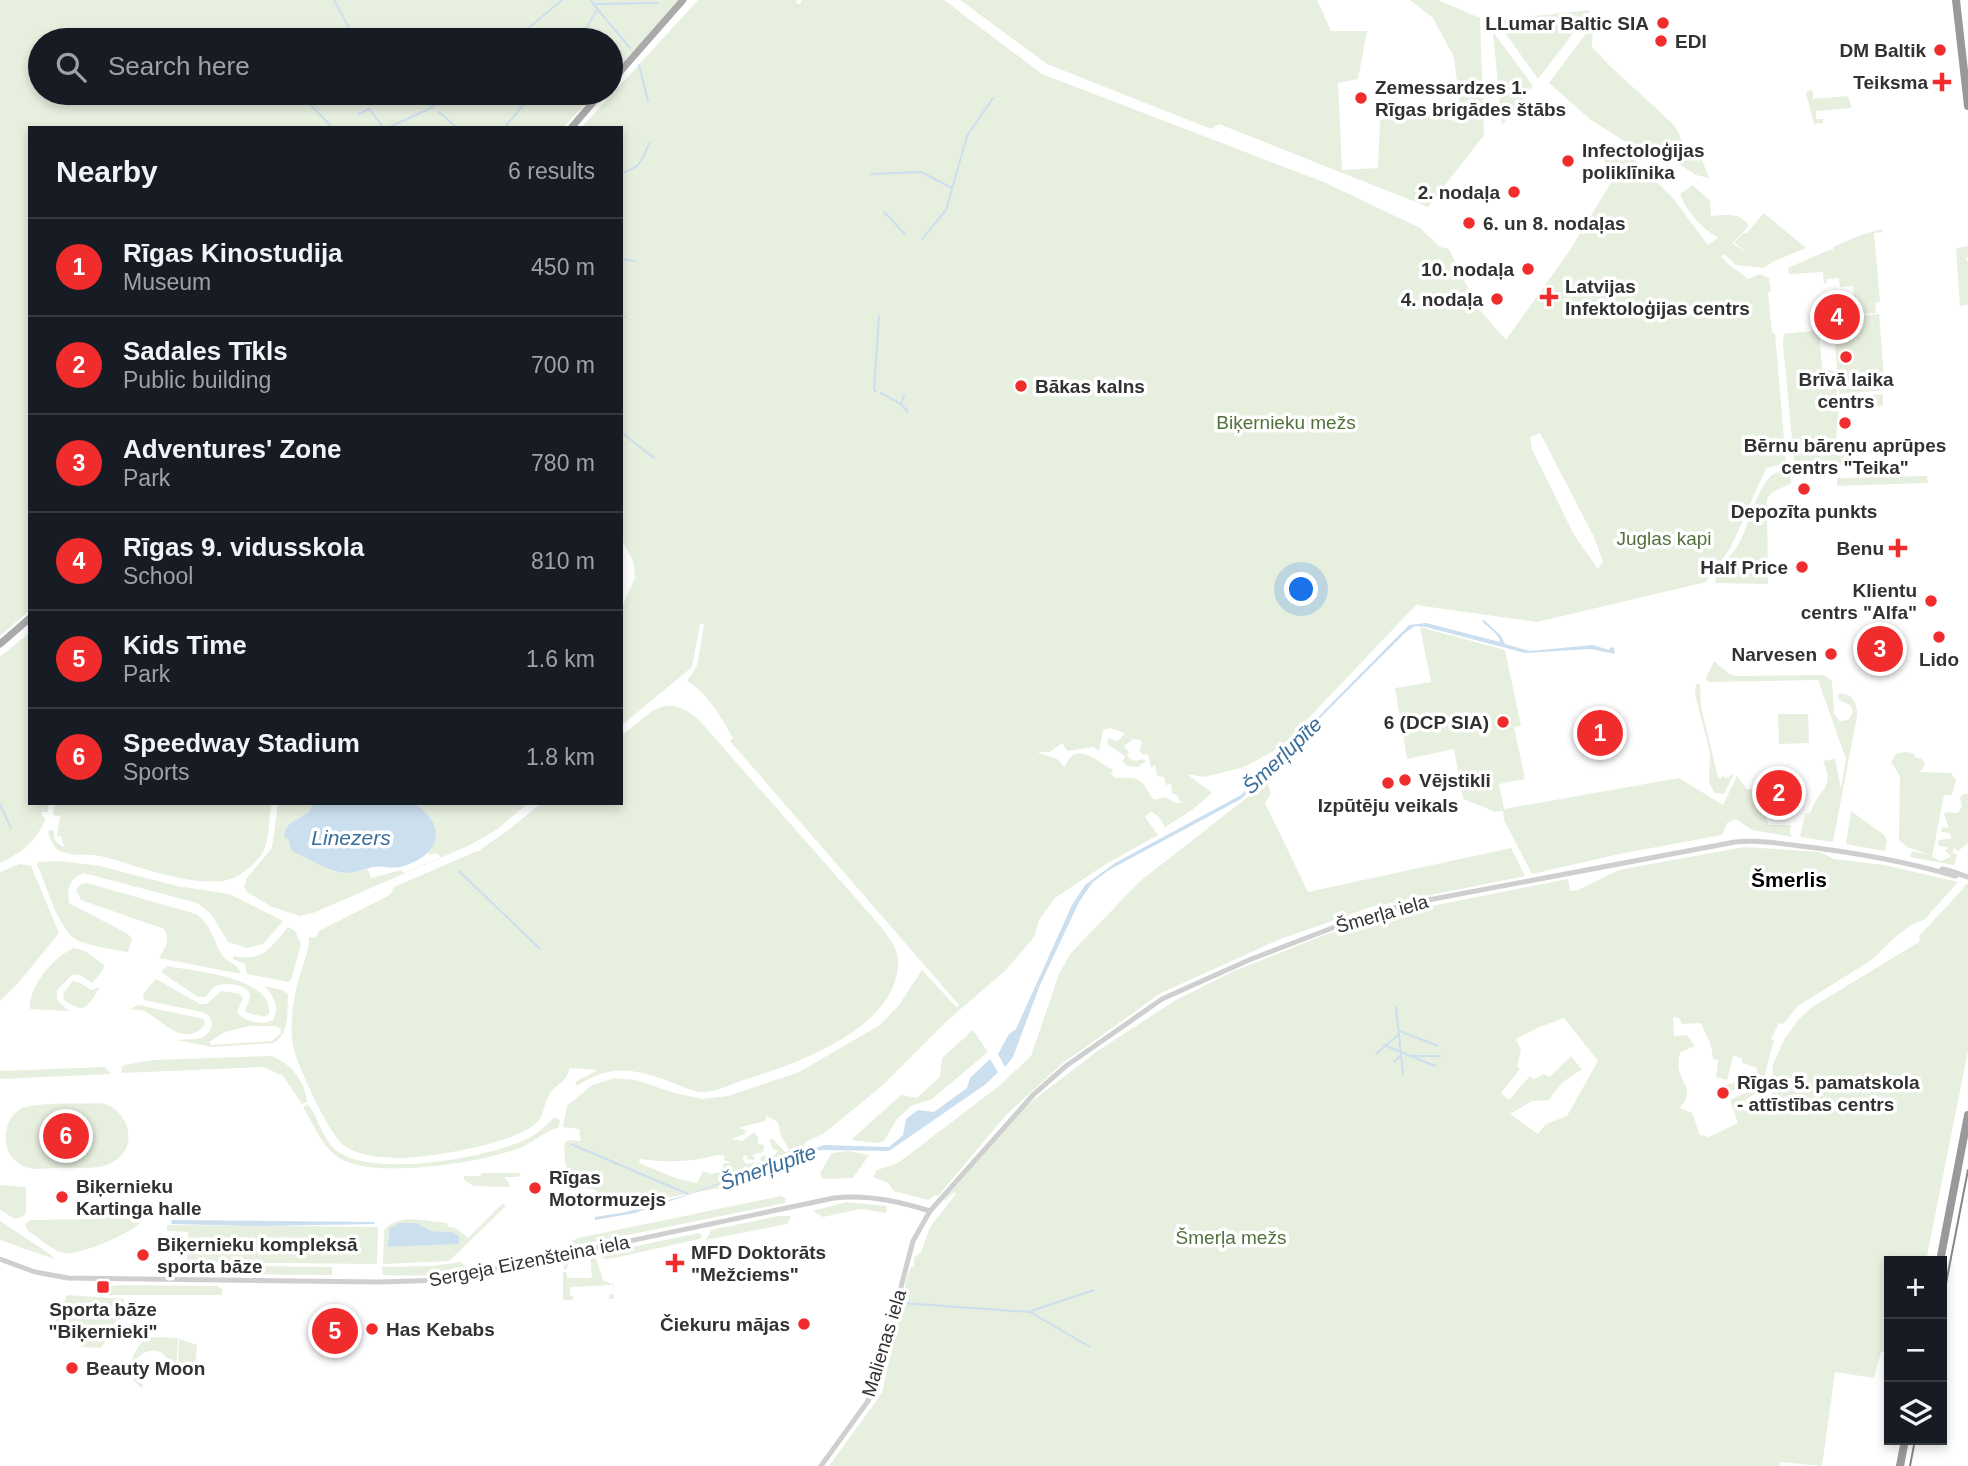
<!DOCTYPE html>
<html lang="en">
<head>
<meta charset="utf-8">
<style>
  :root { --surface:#171b24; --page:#20242c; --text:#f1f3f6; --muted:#9ea1a6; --line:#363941; --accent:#f12c2d }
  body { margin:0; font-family:Helvetica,sans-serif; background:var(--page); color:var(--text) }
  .controls { position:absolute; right:21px; bottom:21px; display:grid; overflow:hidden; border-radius:0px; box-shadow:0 4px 10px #0003 }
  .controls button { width:63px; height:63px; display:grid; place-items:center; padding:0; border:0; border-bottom:2px solid var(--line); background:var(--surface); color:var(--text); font:35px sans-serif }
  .you { position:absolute; left:1302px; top:590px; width:24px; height:24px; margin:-18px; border:5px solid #fff; border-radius:50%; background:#1a73e8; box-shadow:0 0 0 10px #1a73e833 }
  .badge { display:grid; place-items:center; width:46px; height:46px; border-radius:50%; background:var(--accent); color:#fff; font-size:23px; font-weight:700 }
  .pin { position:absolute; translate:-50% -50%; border:4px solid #fff; box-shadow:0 2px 7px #0006 }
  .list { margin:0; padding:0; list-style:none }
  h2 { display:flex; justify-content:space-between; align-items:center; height:91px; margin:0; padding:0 28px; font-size:30px }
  h2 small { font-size:23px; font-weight:400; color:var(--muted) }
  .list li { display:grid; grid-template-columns:46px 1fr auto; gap:21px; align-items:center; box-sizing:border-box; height:98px; padding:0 28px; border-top:2px solid var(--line) }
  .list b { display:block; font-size:26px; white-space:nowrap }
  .list p { margin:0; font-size:23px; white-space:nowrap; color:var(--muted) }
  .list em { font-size:23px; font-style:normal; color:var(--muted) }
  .icon { flex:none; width:38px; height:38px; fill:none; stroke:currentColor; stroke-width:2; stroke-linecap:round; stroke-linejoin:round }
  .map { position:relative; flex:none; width:1968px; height:1466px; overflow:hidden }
  .search { position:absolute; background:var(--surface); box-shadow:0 4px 10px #0003; left:28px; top:28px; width:595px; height:77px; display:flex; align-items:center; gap:18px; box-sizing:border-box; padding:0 24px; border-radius:38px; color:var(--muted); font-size:26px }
  .panel { position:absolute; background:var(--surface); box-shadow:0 4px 10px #0003; left:28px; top:126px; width:595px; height:679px; border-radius:0px }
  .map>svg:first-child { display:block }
</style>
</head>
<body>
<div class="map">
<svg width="1968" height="1466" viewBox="0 0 1968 1466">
  <rect width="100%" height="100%" fill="#fff"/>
  <g fill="#e7efdf" fill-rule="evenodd">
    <path d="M0,0H678L611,76V40H40V93H595L563,128H30V610L0,636Z"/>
    <path d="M698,0H797L796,3L800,4L802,0H944L1042,74L1326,183L1420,228L1440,247L1449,249L1477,307L1506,340L1570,250L1612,181L1600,148L1634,159L1672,197L1708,245L1718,238C1701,227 1687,213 1680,194L1693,185L1710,201L1711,216C1727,215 1740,212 1749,226L1732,243L1748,254L1734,242L1744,233L1746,234L1764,213L1806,248L1772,262L1764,268L1736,265L1724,254L1721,256C1731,269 1737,269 1748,279L1760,274L1769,278L1771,292L1768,293L1772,333H1775L1786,463L1766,468L1731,547L1706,582L1537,622L1416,605L1281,747L1244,767L1204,777L1187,774L1212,793L1192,810L1165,827L1159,817L1151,811L1145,817L1158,835L1106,864L1055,898L1039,920L1034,937L1006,970L949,1019L882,1086L823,1134L806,1142L793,1162L730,1186L600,1210L593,1206L602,1197C595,1186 583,1188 571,1188L565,1162L564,1144L568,1140L581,1141L579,1129L563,1127L567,1106L592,1085L615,1078L636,1080L674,1093L703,1099L728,1096L799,1072L880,1025L899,1005L922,970L956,1007L959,1005L730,741L733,738C720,715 709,695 687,681L697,666L704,624H700L692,667L621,726V610L635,577L633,561L621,538V128H581ZM1540,433L1594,537L1603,562L1598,569L1574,535L1532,449L1530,437ZM1110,728L1125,733L1118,741L1108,738L1107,744L1125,756L1123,762L1127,766L1138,767L1146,761L1143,759L1136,761L1130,759L1127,755L1129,752L1124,746L1133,739L1140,740L1142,744L1139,751L1143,755L1148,754L1151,768L1155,765L1157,776L1164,777L1166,785L1171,784L1172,793L1178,796L1181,803H1176L1165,797L1154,800C1139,778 1142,777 1115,778L1111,774L1113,770C1098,762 1074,739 1065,767L1057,759L1037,752H1050L1062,743L1067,751L1093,747L1099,751L1103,730ZM767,1116L778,1122L781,1136L790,1151L785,1152L773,1139H769L773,1149L778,1151L772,1159L774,1155L762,1156L760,1160L764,1162L746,1164L742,1158L745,1155L748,1156L747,1159L754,1160L755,1158L752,1155L763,1152L764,1145L758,1144V1137L754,1132L743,1141L731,1139L745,1134L746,1130L740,1129L741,1127L765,1121ZM717,1155L725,1156L724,1160L732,1163H724L721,1172L711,1174L703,1171L697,1183L678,1179L639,1163L640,1159C667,1163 692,1162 717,1155Z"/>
    <path d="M960,0H1317L1331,31H1367L1358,79L1338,83L1342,170L1378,168L1380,120L1414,113L1462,122L1454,57L1433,18L1410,0H1438L1480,18L1484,135L1428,207L1219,124L1211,129L1047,64Z"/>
    <path d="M1591,10L1538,79L1496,20Z"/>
    <path d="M1593,24L1592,47L1610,66L1675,126L1682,141L1672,155L1685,151L1702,160L1709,178L1696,175L1669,158L1637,149L1591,120L1549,83Z"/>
    <path d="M1493,32L1533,86L1502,125Z"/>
    <path d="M1809,90L1813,91V99L1848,96L1852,108L1816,111V119H1823V123L1814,124L1806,93Z"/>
    <path d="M1882,229V232L1874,233L1880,302L1875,303L1876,313L1840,316L1839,298L1854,297L1853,286L1840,287L1839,278L1826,279L1827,283L1824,284L1823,272L1789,274L1788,268L1829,250H1833V247L1861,235Z"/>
    <path d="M1968,246V257L1966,258L1968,262V305L1960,306L1956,248Z"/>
    <path d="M1879,314L1885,390L1839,394L1833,318Z"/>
    <path d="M1819,330L1822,369L1835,371L1837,395L1839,397L1883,394V406L1839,408L1836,440L1848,445L1844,465L1802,466L1794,460L1783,344L1784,334Z"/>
    <path d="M1784,471L1791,476V483L1771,493L1767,499L1768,584L1715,583C1716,567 1731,558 1738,545C1749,526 1755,493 1769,478C1773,473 1778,472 1784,471Z"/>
    <path d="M1927,476L1928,483L1837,486V478Z"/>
    <path d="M1420,627L1505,650L1521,726L1514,727L1525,779L1499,784L1504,809L1679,778L1723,805L1737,776L1747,789L1766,790V818L1769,825H1791L1790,834L1793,837L1752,830L1736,819L1727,823L1722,835L1619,854L1532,874L1504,820L1503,811L1496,812L1463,799L1454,749L1407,759L1395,688L1431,682Z"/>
    <path d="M30,632V803H48V812H42V816L46,818C37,840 22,853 0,863V657Z"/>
    <path d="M1714,661L1729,674L1735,676L1824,675L1832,681L1834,714L1840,721L1848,720L1853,712L1850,705L1839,700L1838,694C1852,692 1858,704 1857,716L1833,842L1800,837L1805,814L1811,812C1818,788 1836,789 1823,761L1835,759L1841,788L1846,759L1818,680L1708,682L1706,678Z"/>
    <path d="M1696,684H1700L1701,707L1718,777L1720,779L1723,776L1725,778L1730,777L1731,774L1733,776L1724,794L1715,793L1709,783L1710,753L1695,694Z"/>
    <path d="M664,706C678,704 689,711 699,720L882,928C889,939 898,947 898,961C899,1028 796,1064 744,1080C732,1084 716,1092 703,1092C693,1092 682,1086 673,1083C636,1069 612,1063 577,1086L575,1082L598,1070L570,1068C565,1083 561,1081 551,1092C545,1099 544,1113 539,1120C523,1143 423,1159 396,1158C379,1157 359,1156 345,1146C329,1135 301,1072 295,1053C288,1031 293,1000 299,978C303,964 309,952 309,937L315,938L319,931L390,895L394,887L477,851H482L481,849L507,831L541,803H621V736L652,711Z"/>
    <path d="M1778,714H1808L1809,743L1779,744Z"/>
    <path d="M1904,752L1913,753L1915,757L1922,759L1925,764L1920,772L1951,773L1956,780L1952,795H1944L1932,857L1941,861L1951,857L1945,850L1949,848L1938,845L1939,840L1952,838L1949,833L1941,832L1942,827L1949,828L1944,814L1946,812L1958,813L1962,806L1960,798L1963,794H1968V843L1958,851L1954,848L1952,853L1957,855L1954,865L1910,857L1912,851L1930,855L1907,847L1899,840L1900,776L1891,762L1896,754Z"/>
    <path d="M1267,782L1271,793L1265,803L1308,892L1511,848L1525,876L1371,907L1278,940L1161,993L1063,1063L1007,1114L938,1196L935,1195L928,1200L894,1191L888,1183L873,1177L877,1170L898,1163L999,1086L1031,1056L1059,974L1070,954L1139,882Z"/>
    <path d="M55,803H272C265,836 275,851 241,874C209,896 135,864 100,856C88,854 73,856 62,852C53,849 50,839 48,831L54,830V837L57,843L64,847L61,836L57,837L60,816L53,815Z"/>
    <path d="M278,803H314L288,839L289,843C308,856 327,875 351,873C357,872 362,870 368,869L371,878L401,870L404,873L441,857L436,853L427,855C440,833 436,817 414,803H528L498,829L470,845L313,913L300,916L272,907L247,892L244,886L247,878L272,848Z"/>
    <path d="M1851,811L1884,835L1887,841L1885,851L1846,844Z"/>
    <path d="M1744,847L1820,852L1834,859L1884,865L1958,882L1924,920L1911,925L1893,939L1873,959L1798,1006L1783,1024L1779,1023L1771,1039L1774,1041C1770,1052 1768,1063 1765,1074C1761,1086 1737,1091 1725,1091L1724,1086L1756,1075L1757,1068L1743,1063L1741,1058L1733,1056L1727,1080L1716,1077L1718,1060L1713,1059L1711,1045L1701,1023L1682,1024L1679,1018L1673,1017L1674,1036L1687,1035L1695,1046L1680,1052C1679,1058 1678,1064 1679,1070C1684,1088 1694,1089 1680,1108L1692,1113L1700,1135L1709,1137L1738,1123L1730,1100L1765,1084V1088L1745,1100L1751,1112L1771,1099L1773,1064L1785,1038L1799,1019L1812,1007L1919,942L1920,935L1962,890L1966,884H1968V1051L1926,1261H1889V1351L1881,1352L1874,1378L1835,1372L1822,1466L1780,1462L1779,1466H829L882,1393L907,1277L911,1267H914V1258L921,1252L930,1227L956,1194L954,1192L945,1201L944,1200L1023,1108L1099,1050L1176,1000L1234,971L1327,934L1406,911L1568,879L1570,891L1578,890L1619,870ZM1564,1018L1598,1061L1567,1116L1546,1124L1538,1134L1510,1114L1532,1101L1549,1100C1557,1087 1568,1076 1582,1070L1571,1056L1550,1077L1544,1074L1534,1079L1530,1076L1509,1100L1501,1093L1520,1069L1517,1066L1521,1050L1516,1039L1537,1028Z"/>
    <path d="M60,861L100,866L177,886L229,894L283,921L263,944L247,948L228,942L211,914L197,903L84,873C69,877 67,889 69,903L128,934L132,939L128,952C112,949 94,947 79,941C59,933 46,884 37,864L38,862Z"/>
    <path d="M20,864L31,866L59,933L19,982L0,1001V872Z"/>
    <path d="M87,883L196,914C210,923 214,940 221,954C227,963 238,963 241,974L159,958C166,947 170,941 164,929L81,900L76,890L81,884Z"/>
    <path d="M288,927L295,931L301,944L291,980L288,982L247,974L245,964L233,959L234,956C265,962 270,947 288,927Z"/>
    <path d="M74,948L85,951L104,965L103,970L92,983L80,975L73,974L57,990V1000L69,1011L30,1009C28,987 54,956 74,948Z"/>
    <path d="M167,966C193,971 274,977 269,1014L264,1017L245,1012C245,1006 250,1002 250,996C249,984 228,983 219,985C213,986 210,992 206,997H198L161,972Z"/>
    <path d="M156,979L200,1004H206L222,991L240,994L243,998L237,1012C244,1022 262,1026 273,1020C280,1007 274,996 264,986L282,990L288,994C287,1011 290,1035 273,1043L212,1047L176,1040C184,1039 194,1040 201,1038C214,1033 216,1016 202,1012L144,1000L143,994ZM249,1026H276L280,1028L281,1033L272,1041L211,1045L209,1042L225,1032Z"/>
    <path d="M73,981L78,982L92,990L100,987C87,1008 85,1015 63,999L64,992Z"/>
    <path d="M138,1005L204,1019L205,1025C184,1048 164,1022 146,1012C141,1009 136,1011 130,1009Z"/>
    <path d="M973,1030L988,1052L932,1099L911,1106L897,1119L884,1141L878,1143L851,1140L901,1095L917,1098L940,1077L942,1058Z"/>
    <path d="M271,1056C291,1063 305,1081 307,1102L302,1104L283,1076L264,1067L122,1073L121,1068L124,1065L154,1060Z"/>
    <path d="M105,1067L111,1074L0,1079V1071Z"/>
    <path d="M100,1103C128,1107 141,1147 113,1162C98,1171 72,1167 55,1168C45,1168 33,1171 23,1166C1,1156 0,1122 20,1109C33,1102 82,1104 100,1103Z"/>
    <path d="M308,1104C320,1119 321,1141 340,1153C380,1177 484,1158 525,1140C536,1135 546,1125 555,1117L560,1120L559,1127C544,1131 532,1144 517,1149C479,1163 376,1179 341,1159C322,1148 314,1125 303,1107Z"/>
    <path d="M848,1151L869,1155L853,1178L823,1179L820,1173L832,1153Z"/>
    <path d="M482,1173H521L518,1177H504L510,1185L508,1187L474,1186L464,1180V1176H481Z"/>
    <path d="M0,1185L26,1187V1212L24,1216L15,1219L0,1210Z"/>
    <path d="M781,1196L786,1198L785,1203L569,1247L572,1241L578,1238Z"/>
    <path d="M846,1202L887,1206L886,1213L861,1209L823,1217L813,1211Z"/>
    <path d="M502,1204L506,1206L449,1261L383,1264L384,1230C400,1212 426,1222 447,1223L448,1227L456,1228L468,1238ZM399,1223H417L431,1231L452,1232L458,1244L389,1247L388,1235Z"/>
    <path d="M141,1214L143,1220C135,1232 79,1256 64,1253C51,1250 38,1237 27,1230L25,1224L31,1220L96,1219L113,1215Z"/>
    <path d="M779,1216H791L787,1224L706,1240L711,1230Z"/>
    <path d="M0,1221L50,1254L54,1259L0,1240Z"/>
    <path d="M167,1225L378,1227L377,1264L182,1262L187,1260L188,1232L167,1231Z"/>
    <path d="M699,1233L702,1237L699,1239L614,1258L607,1259L593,1255Z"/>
    <path d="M590,1257L568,1262L567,1270L563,1269L566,1262L592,1257L596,1258L603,1280L614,1285V1299H609V1295L614,1294L613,1285L570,1287V1296H573V1300H563V1272H567V1278H592Z"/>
    <path d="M461,1262L467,1267C440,1277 412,1276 383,1275L382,1267L432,1266Z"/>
    <path d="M181,1265L332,1267V1275L187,1274L182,1272Z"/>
    <path d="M120,1285L217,1286L222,1289V1295H107L105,1287Z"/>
    <path d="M67,1295L124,1299V1307L101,1348L81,1347V1344L52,1330Z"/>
    <path d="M151,1337L178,1338L176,1370H171C166,1330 111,1361 143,1385L142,1388C123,1377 131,1344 151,1337Z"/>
    <path d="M179,1339L197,1345L195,1371H178Z"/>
  </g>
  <g fill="#cbdfef">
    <path d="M1484,620L1501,636L1505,644L1530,651L1593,645L1609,650L1611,647L1614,648L1615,654L1591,649L1525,653L1426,627L1415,626L1405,633L1315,723L1262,781L1241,799L1109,870L1093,882L1079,902L1040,985L1013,1057L1005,1067L998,1054L1009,1034L1016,1029L1072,905L1085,885L1115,863L1241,795L1409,625L1426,623L1500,642C1500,634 1488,628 1482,621Z"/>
    <path d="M314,803H414C450,827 439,857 400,867C390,869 381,865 373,867C364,869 356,873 347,873C326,872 310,858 292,851L288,839L284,837C285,822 297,821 307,813C310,810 312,806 314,803Z"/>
    <path d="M990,1059L998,1072L986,1084L889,1151L820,1150L635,1213L595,1220V1217L626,1212L686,1195L824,1145L889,1147L903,1135L906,1119L918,1110L934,1112L967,1088L970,1078Z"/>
    <path d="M171,1220L374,1222L375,1224L260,1226L172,1224Z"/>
    <path d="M399,1223H417L431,1231L452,1232L459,1236V1244L388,1247L389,1229Z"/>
  </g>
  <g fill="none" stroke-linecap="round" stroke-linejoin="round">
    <g stroke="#cbdfef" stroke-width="2">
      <path d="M334,0L349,28"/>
      <path d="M590,0L630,48"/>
      <path d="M594,4L658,3"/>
      <path d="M514,40L562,0"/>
      <path d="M579,40L597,10"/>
      <path d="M639,65L648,101"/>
      <path d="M299,93L333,128"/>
      <path d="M418,93L432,106"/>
      <path d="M439,112L457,128"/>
      <path d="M359,114L369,109L384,128"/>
      <path d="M387,128L433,107L450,93"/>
      <path d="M504,128L530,97"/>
      <path d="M621,173C642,168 641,160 650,142"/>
      <path d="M871,174L921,172L952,188"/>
      <path d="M884,212L905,234"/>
      <path d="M922,239L946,210L967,136L993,98"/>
      <path d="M621,259L636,261"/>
      <path d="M621,316L625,317"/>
      <path d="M876,391L874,390L879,316"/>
      <path d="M881,393L901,404L908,412"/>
      <path d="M901,404L904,395"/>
      <path d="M621,432L654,458"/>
      <path d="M1253,789L1254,796"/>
      <path d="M0,804L11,828"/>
      <path d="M459,871L540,949"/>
      <path d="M1396,1007L1403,1074"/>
      <path d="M1400,1031L1438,1046"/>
      <path d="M1384,1045L1435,1066"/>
      <path d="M1376,1054L1398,1035"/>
      <path d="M1413,1056H1440"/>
      <path d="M1394,1062L1401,1055"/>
      <path d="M571,1144L688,1194"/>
      <path d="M902,1303L1030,1312L1090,1347"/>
      <path d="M1031,1311L1094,1290"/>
    </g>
    <g stroke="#cfcfcf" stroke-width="5">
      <path d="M1942,869C1952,870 1958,874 1968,877"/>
      <path d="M0,1259L35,1272L68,1278L380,1282L444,1280L834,1198C866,1194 899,1201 930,1211"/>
      <path d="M821,1466L868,1401L877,1379L913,1241L930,1211L1033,1095L1066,1066L1162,999L1249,960L1340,925L1407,904L1735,842C1757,840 1778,843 1800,846C1852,852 1904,861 1955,876L1959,874"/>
    </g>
    <g stroke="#aaa" stroke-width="7">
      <path d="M611,82L683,0"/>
      <path d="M571,128L601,93"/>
      <path d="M0,644L30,618"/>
    </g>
    <g stroke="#999" stroke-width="8">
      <path d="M1956,0L1968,106"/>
      <path d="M1940,1261L1968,1115"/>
      <path d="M1900,1466L1905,1440"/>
    </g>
    <g stroke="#878787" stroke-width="2">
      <path d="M1942,1304L1968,1170"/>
      <path d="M1910,1466L1915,1440"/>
    </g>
  </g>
  <g fill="#f12c2d" stroke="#fff" stroke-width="2.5">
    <circle cx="1663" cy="23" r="7"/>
    <circle cx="1661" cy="41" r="7"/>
    <circle cx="1940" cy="50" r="7"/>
    <path d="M1938.5 71.5h7v7h7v7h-7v7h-7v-7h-7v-7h7z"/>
    <circle cx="1361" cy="98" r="7"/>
    <circle cx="1568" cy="161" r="7"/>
    <circle cx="1514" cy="192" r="7"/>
    <circle cx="1469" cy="223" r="7"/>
    <circle cx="1528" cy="269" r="7"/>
    <path d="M1545.5 286.5h7v7h7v7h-7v7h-7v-7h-7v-7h7z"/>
    <circle cx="1497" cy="299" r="7"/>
    <circle cx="1846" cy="357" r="7"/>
    <circle cx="1021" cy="386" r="7"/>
    <circle cx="1845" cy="423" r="7"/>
    <circle cx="1804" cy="489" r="7"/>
    <path d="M1894.5 537.5h7v7h7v7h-7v7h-7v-7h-7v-7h7z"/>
    <circle cx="1802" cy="567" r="7"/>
    <circle cx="1931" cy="601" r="7"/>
    <circle cx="1939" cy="637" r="7"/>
    <circle cx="1831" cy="654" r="7"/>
    <circle cx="1503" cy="722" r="7"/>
    <circle cx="1405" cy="780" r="7"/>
    <circle cx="1388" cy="783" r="7"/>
    <circle cx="1723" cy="1093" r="7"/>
    <circle cx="535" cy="1188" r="7"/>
    <circle cx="62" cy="1197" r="7"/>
    <circle cx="143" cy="1255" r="7"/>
    <path d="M671.5 1252.5h7v7h7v7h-7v7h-7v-7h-7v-7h7z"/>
    <rect x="96" y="1280" width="14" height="14" rx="3.5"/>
    <circle cx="804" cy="1324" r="7"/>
    <circle cx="372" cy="1329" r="7"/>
    <circle cx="72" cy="1368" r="7"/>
  </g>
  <g text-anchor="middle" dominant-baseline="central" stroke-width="7" stroke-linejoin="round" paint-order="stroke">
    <g font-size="19" font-weight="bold" fill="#323232" stroke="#fff" text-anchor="start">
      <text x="1649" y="23" text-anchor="end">LLumar Baltic SIA</text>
      <text x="1675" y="41">EDI</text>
      <text x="1926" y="50" text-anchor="end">DM Baltik</text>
      <text x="1928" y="82" text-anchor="end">Teiksma</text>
      <text x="1375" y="87">Zemessardzes 1.<tspan x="1375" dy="22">Rīgas brigādes štābs</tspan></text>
      <text x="1582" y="150">Infectoloģijas<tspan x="1582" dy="22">poliklīnika</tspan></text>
      <text x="1500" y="192" text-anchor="end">2. nodaļa</text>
      <text x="1483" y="223">6. un 8. nodaļas</text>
      <text x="1514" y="269" text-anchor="end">10. nodaļa</text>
      <text x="1565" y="286">Latvijas<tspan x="1565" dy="22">Infektoloģijas centrs</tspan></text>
      <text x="1483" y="299" text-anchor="end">4. nodaļa</text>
      <text x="1846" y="379" text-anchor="middle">Brīvā laika<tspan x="1846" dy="22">centrs</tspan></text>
      <text x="1035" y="386">Bākas kalns</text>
      <text x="1845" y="445" text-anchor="middle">Bērnu bāreņu aprūpes<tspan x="1845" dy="22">centrs "Teika"</tspan></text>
      <text x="1804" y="511" text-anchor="middle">Depozīta punkts</text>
      <text x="1884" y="548" text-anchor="end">Benu</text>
      <text x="1788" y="567" text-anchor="end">Half Price</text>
      <text x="1917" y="590" text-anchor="end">Klientu<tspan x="1917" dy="22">centrs "Alfa"</tspan></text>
      <text x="1817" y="654" text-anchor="end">Narvesen</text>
      <text x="1939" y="659" text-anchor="middle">Lido</text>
      <text x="1489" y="722" text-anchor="end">6 (DCP SIA)</text>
      <text x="1419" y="780">Vējstikli</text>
      <text x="1388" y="805" text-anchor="middle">Izpūtēju veikals</text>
      <text x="1737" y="1082">Rīgas 5. pamatskola<tspan x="1737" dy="22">- attīstības centrs</tspan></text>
      <text x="549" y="1177">Rīgas<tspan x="549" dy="22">Motormuzejs</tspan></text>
      <text x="76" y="1186">Biķernieku<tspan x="76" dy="22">Kartinga halle</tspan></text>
      <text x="157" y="1244">Biķernieku kompleksā<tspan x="157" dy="22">sporta bāze</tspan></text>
      <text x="691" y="1252">MFD Doktorāts<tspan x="691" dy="22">"Mežciems"</tspan></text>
      <text x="103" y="1309" text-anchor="middle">Sporta bāze<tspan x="103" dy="22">"Biķernieki"</tspan></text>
      <text x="790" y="1324" text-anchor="end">Čiekuru mājas</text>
      <text x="386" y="1329">Has Kebabs</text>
      <text x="86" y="1368">Beauty Moon</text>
    </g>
    <g font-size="19" fill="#51713b" stroke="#fff">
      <text x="1286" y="422">Biķernieku mežs</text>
      <text x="1664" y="538">Juglas kapi</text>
      <text x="1231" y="1237">Šmerļa mežs</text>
    </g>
    <g font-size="19" fill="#323232" stroke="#fff">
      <text transform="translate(1382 914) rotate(-16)">Šmerļa iela</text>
      <text transform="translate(529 1261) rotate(-11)">Sergeja Eizenšteina iela</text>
      <text transform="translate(884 1343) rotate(-73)">Malienas iela</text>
    </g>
    <g font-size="21" font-style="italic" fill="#396e9b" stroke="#fff">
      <text transform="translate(1282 755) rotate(-44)">Šmerļupīte</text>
      <text x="351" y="837">Linezers</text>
      <text transform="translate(768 1167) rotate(-19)">Šmerļupīte</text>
    </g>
    <g font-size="21" font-weight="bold" fill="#000" stroke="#fff">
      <text x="1789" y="879">Šmerlis</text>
    </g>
  </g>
</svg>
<div class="controls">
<button>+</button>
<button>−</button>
<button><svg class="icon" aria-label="layers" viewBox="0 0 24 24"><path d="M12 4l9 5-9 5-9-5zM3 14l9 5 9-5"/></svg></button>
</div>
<div class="you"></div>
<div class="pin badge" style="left:1600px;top:733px">1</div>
<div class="pin badge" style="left:1779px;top:793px">2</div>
<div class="pin badge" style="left:1880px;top:649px">3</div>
<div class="pin badge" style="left:1837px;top:317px">4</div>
<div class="pin badge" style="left:335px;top:1331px">5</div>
<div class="pin badge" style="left:66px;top:1136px">6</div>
<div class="search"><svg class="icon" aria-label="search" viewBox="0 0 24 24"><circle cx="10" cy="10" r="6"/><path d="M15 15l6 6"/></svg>Search here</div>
<section class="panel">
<h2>Nearby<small>6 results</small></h2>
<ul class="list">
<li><span class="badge">1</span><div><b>Rīgas Kinostudija</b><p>Museum</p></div><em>450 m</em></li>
<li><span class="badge">2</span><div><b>Sadales Tīkls</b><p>Public building</p></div><em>700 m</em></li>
<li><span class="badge">3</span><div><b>Adventures' Zone</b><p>Park</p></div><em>780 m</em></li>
<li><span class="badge">4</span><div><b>Rīgas 9. vidusskola</b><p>School</p></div><em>810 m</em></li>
<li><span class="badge">5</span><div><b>Kids Time</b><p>Park</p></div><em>1.6 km</em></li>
<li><span class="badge">6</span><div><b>Speedway Stadium</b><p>Sports</p></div><em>1.8 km</em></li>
</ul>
</section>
</div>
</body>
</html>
